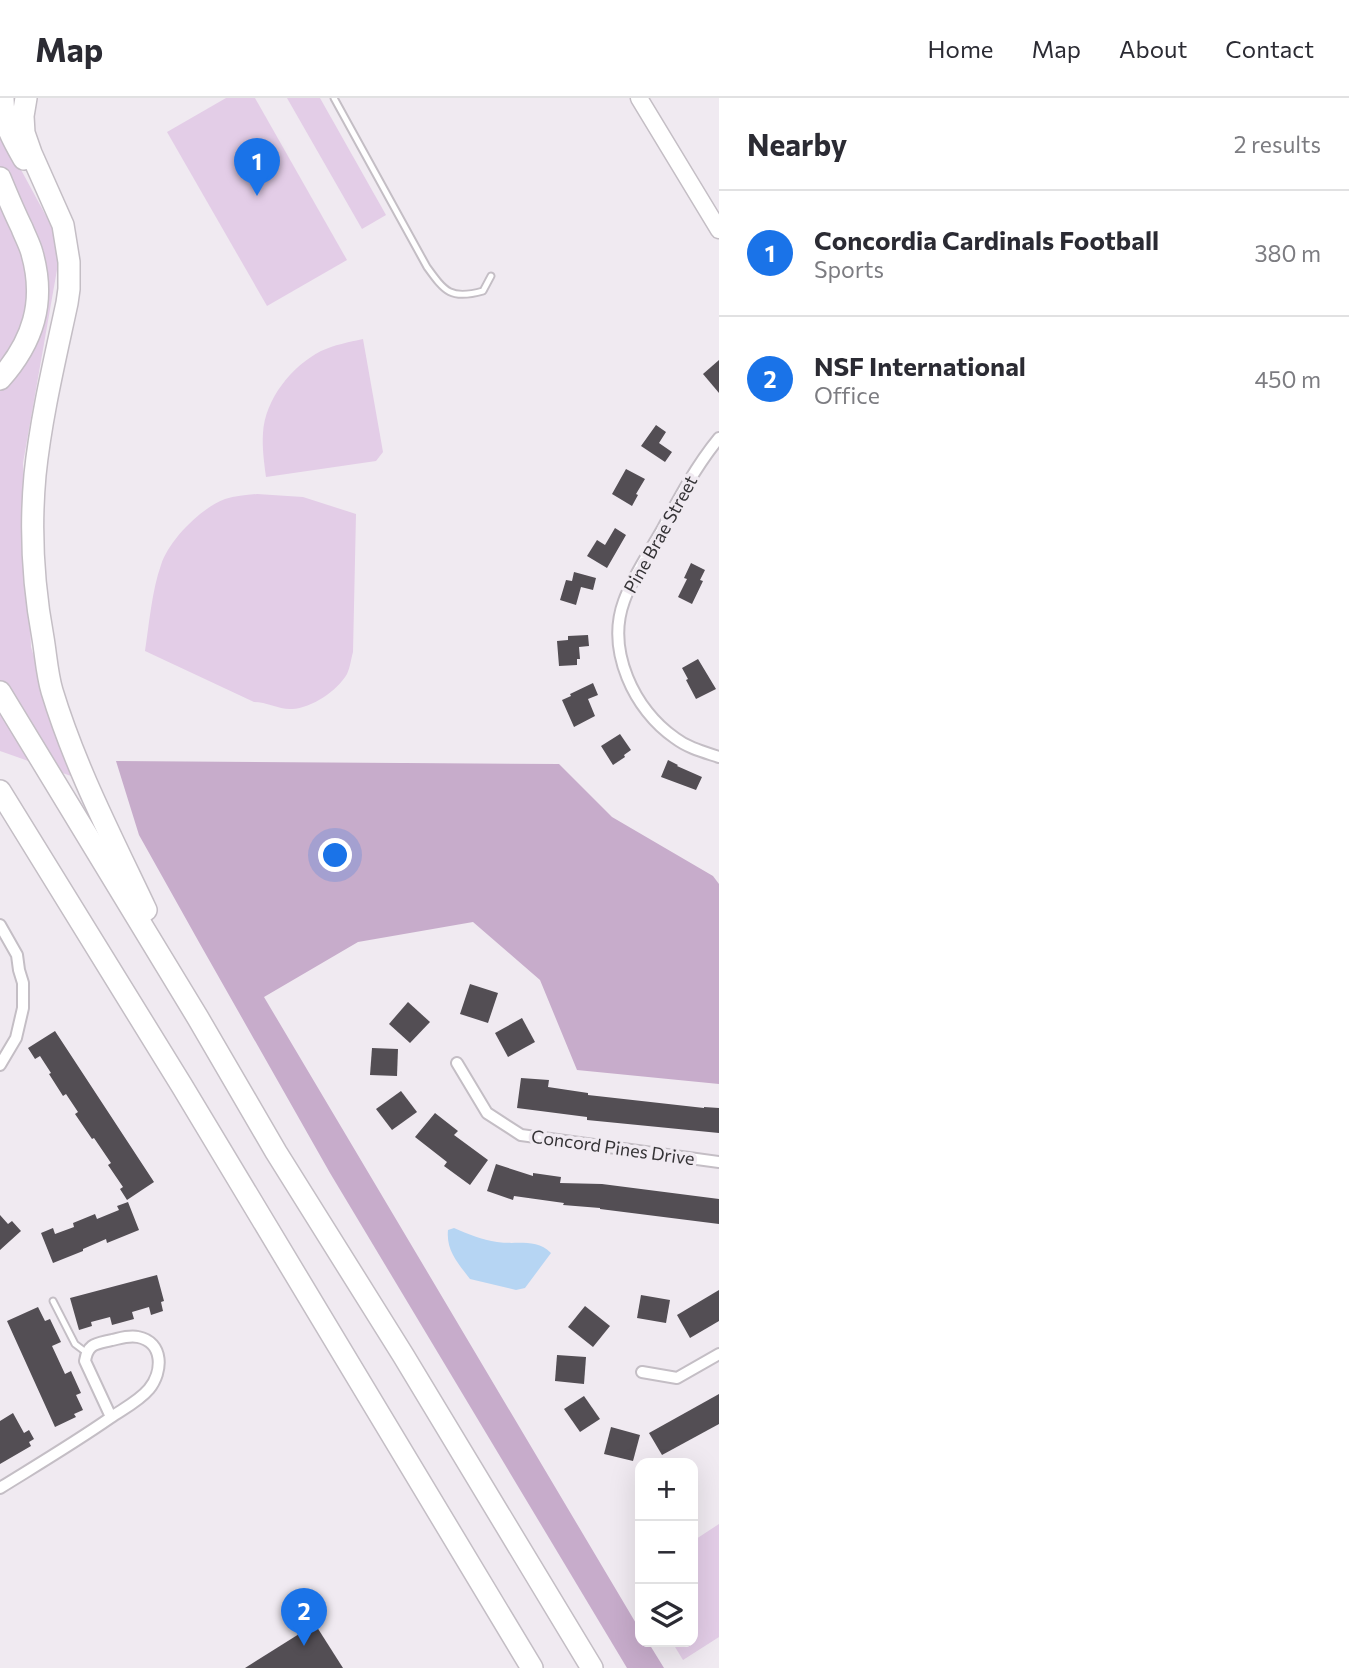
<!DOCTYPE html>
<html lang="en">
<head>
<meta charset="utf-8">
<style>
  :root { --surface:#fff; --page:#f7f7f7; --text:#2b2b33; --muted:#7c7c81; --line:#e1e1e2; --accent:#1a73e8 }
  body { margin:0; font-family:Commissioner,sans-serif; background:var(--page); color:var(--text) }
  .controls { position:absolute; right:21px; bottom:21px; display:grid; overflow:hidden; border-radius:14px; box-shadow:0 7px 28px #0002 }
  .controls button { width:63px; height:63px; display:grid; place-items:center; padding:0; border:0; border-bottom:2px solid var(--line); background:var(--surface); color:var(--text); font:35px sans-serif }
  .you { position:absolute; left:336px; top:758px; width:24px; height:24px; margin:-18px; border:5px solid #fff; border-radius:50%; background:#1a73e8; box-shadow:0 0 0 10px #1a73e833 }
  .badge { display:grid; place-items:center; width:46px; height:46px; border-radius:50%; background:var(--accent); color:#fff; font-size:23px; font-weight:700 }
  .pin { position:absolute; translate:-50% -58px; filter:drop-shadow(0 2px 4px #0008) }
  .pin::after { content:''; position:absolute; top:37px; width:24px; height:21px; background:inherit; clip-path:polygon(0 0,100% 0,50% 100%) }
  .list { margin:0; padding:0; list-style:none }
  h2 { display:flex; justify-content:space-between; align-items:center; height:91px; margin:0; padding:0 28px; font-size:30px }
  h2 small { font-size:23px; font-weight:400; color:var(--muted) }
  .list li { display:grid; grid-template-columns:46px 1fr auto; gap:21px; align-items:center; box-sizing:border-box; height:126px; padding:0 28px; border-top:2px solid var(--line) }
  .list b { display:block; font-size:26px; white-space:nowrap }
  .list p { margin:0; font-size:23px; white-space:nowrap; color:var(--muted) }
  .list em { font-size:23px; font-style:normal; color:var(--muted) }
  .icon { flex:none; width:38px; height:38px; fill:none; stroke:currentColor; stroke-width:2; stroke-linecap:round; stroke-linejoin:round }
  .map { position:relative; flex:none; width:719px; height:1570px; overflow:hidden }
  header { display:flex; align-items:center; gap:42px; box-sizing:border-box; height:98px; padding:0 35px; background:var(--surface); border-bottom:2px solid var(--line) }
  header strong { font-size:33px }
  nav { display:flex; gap:38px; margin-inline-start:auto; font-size:24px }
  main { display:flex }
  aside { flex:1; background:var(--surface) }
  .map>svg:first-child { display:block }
</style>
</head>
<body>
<header>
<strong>Map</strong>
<nav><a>Home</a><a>Map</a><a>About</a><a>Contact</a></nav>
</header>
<main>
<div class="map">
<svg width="719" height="1570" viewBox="0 0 719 1570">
  <rect width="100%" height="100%" fill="#f0eaf1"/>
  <g fill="#e3cde7">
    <path d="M226,0H255L347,162L267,208L167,34Z"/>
    <path d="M287,0H320L386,117L362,131Z"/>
    <path d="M0,33L52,129L58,166L23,365L31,549L71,678L0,653Z"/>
    <path d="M363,241L383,354L376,363L266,379C264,364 262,349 263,335C265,301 292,268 321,253C334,247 349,244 363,241Z"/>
    <path d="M257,396L303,399L356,416L353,554C351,561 350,570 347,576C337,593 312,610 292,611C280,612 267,604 254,604L145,553C149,527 152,492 161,467C169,442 201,410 225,401C235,398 246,397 257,396Z"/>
    <path d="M719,1426V1539L683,1562L672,1544H693V1443Z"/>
  </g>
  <path fill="#c7accb" d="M116,663L559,666L612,719L713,778L719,786V986L577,972L540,882L473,824L358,844L264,899L640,1532V1544H648L664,1570H627L330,1075L200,846L139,737Z"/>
  <path fill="#b6d5f3" d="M454,1130C468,1136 482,1142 497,1144C516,1147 536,1140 551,1155L525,1190L516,1192L470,1181C458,1165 446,1153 448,1132Z"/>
  <g fill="#534e54">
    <path d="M719,262V295L703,276Z"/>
    <path d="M656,327L666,334L659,345L672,354L665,364L641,348Z"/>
    <path d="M626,371L645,381L636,396L638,397L632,408L612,396Z"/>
    <path d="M615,430L626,437L607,470L587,458L597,442L605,447Z"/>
    <path d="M691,465L705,472L700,482L703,483L692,506L678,499L687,481L684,480Z"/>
    <path d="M574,474L596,480L593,492L581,489L576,507L560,502L566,482L572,483Z"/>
    <path d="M588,537L589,548L579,549L580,561H577V567L559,568L557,543L568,542V538Z"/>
    <path d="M698,561L716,591L696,601L686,582L688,581L682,570Z"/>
    <path d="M593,585L598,597L588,601L595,618L574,629L562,602L571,598L570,596Z"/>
    <path d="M620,636L631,652L624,657L625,659L613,667L601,648Z"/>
    <path d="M668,662L678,667L677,668L702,679L696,692L661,679Z"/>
    <path d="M470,886L498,895L488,925L460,916Z"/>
    <path d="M408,904L430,924L410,945L389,926Z"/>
    <path d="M522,920L535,944L508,959L495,935Z"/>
    <path d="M55,933L154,1084L127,1102L120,1091L123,1089L108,1067L111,1065L94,1040L92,1041L75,1016L78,1014L66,996L63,998L49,976L51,975L40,958L35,961L28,950Z"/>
    <path d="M372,950L398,951L397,978L370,977Z"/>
    <path d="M521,980L549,982L548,989L588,995V997L704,1010V1009L719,1010V1035L587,1022V1019L517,1010Z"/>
    <path d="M401,993L417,1014L392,1032L376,1011Z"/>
    <path d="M435,1015L458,1033L454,1037L488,1062L470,1087L444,1068L447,1064L415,1039Z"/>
    <path d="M496,1066L533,1078V1075L561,1079L560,1085L602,1086L719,1101V1126L600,1111V1110L563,1107L564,1105L514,1098L513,1102L487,1093Z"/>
    <path d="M128,1104L139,1132L107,1145L106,1141L83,1151V1153L53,1165L41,1135L53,1130L55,1136L74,1129L73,1125L95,1116L97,1121L119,1112L117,1108Z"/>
    <path d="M0,1117L8,1126L12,1123L21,1133L0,1152Z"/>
    <path d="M157,1177L164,1203L161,1204L163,1213L151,1217L149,1209L132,1214L134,1221L112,1227L110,1219L91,1224L92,1228L79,1232L70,1200Z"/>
    <path d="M719,1192V1223L690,1240L677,1217Z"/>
    <path d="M641,1197L670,1202L666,1225L637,1220Z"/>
    <path d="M585,1208L610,1228L593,1249L568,1229Z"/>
    <path d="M38,1209L45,1223L50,1221L61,1244L52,1248L65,1276L71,1273L81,1295L76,1297L83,1312L74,1316L76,1319L55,1329L7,1223Z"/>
    <path d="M557,1257L586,1259L584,1286L555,1283Z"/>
    <path d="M719,1296V1326L662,1357L649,1335Z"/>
    <path d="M584,1298L600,1321L580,1334L564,1311Z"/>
    <path d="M13,1315L24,1335L29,1332L34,1341L29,1344L31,1348L0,1366V1323Z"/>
    <path d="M611,1329L640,1337L633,1363L604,1356Z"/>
    <path d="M315,1526L343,1570H245Z"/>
  </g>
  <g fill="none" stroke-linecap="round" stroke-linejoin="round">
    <defs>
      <g id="lane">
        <path d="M334,0L427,169C445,194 451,202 483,193L491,178"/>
        <path d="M53,1203L75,1246L87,1255"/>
      </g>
      <g id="street">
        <path d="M719,340C696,368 679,400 662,432C649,455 633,478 624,503C606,552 634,612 675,640C688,650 704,654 719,659"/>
        <path d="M0,827L17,857L19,872L23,885V910L16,940L0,967"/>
        <path d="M457,965L487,1015L521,1037L719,1064"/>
        <path d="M642,1274L677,1280L719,1256"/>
        <path d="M0,1390C37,1367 74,1345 110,1320C123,1311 139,1303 149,1291C163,1274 164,1244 138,1239C129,1237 121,1240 112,1242C96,1246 88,1245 85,1263L111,1319"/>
      </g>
      <path id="secondary" d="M639,0L719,132"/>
      <g id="highway">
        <path d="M3,0C3,25 12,40 24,61"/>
        <path d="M26,0L23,18L24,35L31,55L63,127L69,164V191L67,205C55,261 41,319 35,377C30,432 33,486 43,540C46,558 47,576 52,593C75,669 112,740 146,812"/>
        <path d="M0,80C7,97 14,114 22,130C25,138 30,147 32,155C46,204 33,244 0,281"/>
        <path d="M0,594L198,920L276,1054L403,1257L592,1570"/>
        <path d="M0,693L182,988L532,1570"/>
      </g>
    </defs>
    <use href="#lane" stroke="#c4bec5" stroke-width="9"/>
    <use href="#street" stroke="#c4bec5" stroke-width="14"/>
    <use href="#secondary" stroke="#c4bec5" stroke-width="19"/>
    <use href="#highway" stroke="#c4bec5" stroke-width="24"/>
    <use href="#lane" stroke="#fff" stroke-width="5"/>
    <use href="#street" stroke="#fff" stroke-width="10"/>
    <use href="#secondary" stroke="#fff" stroke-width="16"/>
    <use href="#highway" stroke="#fff" stroke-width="21"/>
  </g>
  <g text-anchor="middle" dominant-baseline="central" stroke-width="7" stroke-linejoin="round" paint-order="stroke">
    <g font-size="18" fill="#353336" stroke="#f0eaf1">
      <text transform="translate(660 436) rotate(-61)">Pine Brae Street</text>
      <text transform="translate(613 1049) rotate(8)">Concord Pines Drive</text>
    </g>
  </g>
</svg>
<div class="controls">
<button>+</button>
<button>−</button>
<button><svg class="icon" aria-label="layers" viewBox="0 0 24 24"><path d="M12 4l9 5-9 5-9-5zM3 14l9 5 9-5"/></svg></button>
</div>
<div class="you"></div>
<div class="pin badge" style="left:257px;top:98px">1</div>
<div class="pin badge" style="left:304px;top:1548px">2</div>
</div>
<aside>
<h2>Nearby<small>2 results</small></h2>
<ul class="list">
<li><span class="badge">1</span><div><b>Concordia Cardinals Football</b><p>Sports</p></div><em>380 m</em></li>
<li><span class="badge">2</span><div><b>NSF International</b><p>Office</p></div><em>450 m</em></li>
</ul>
</aside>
</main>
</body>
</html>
